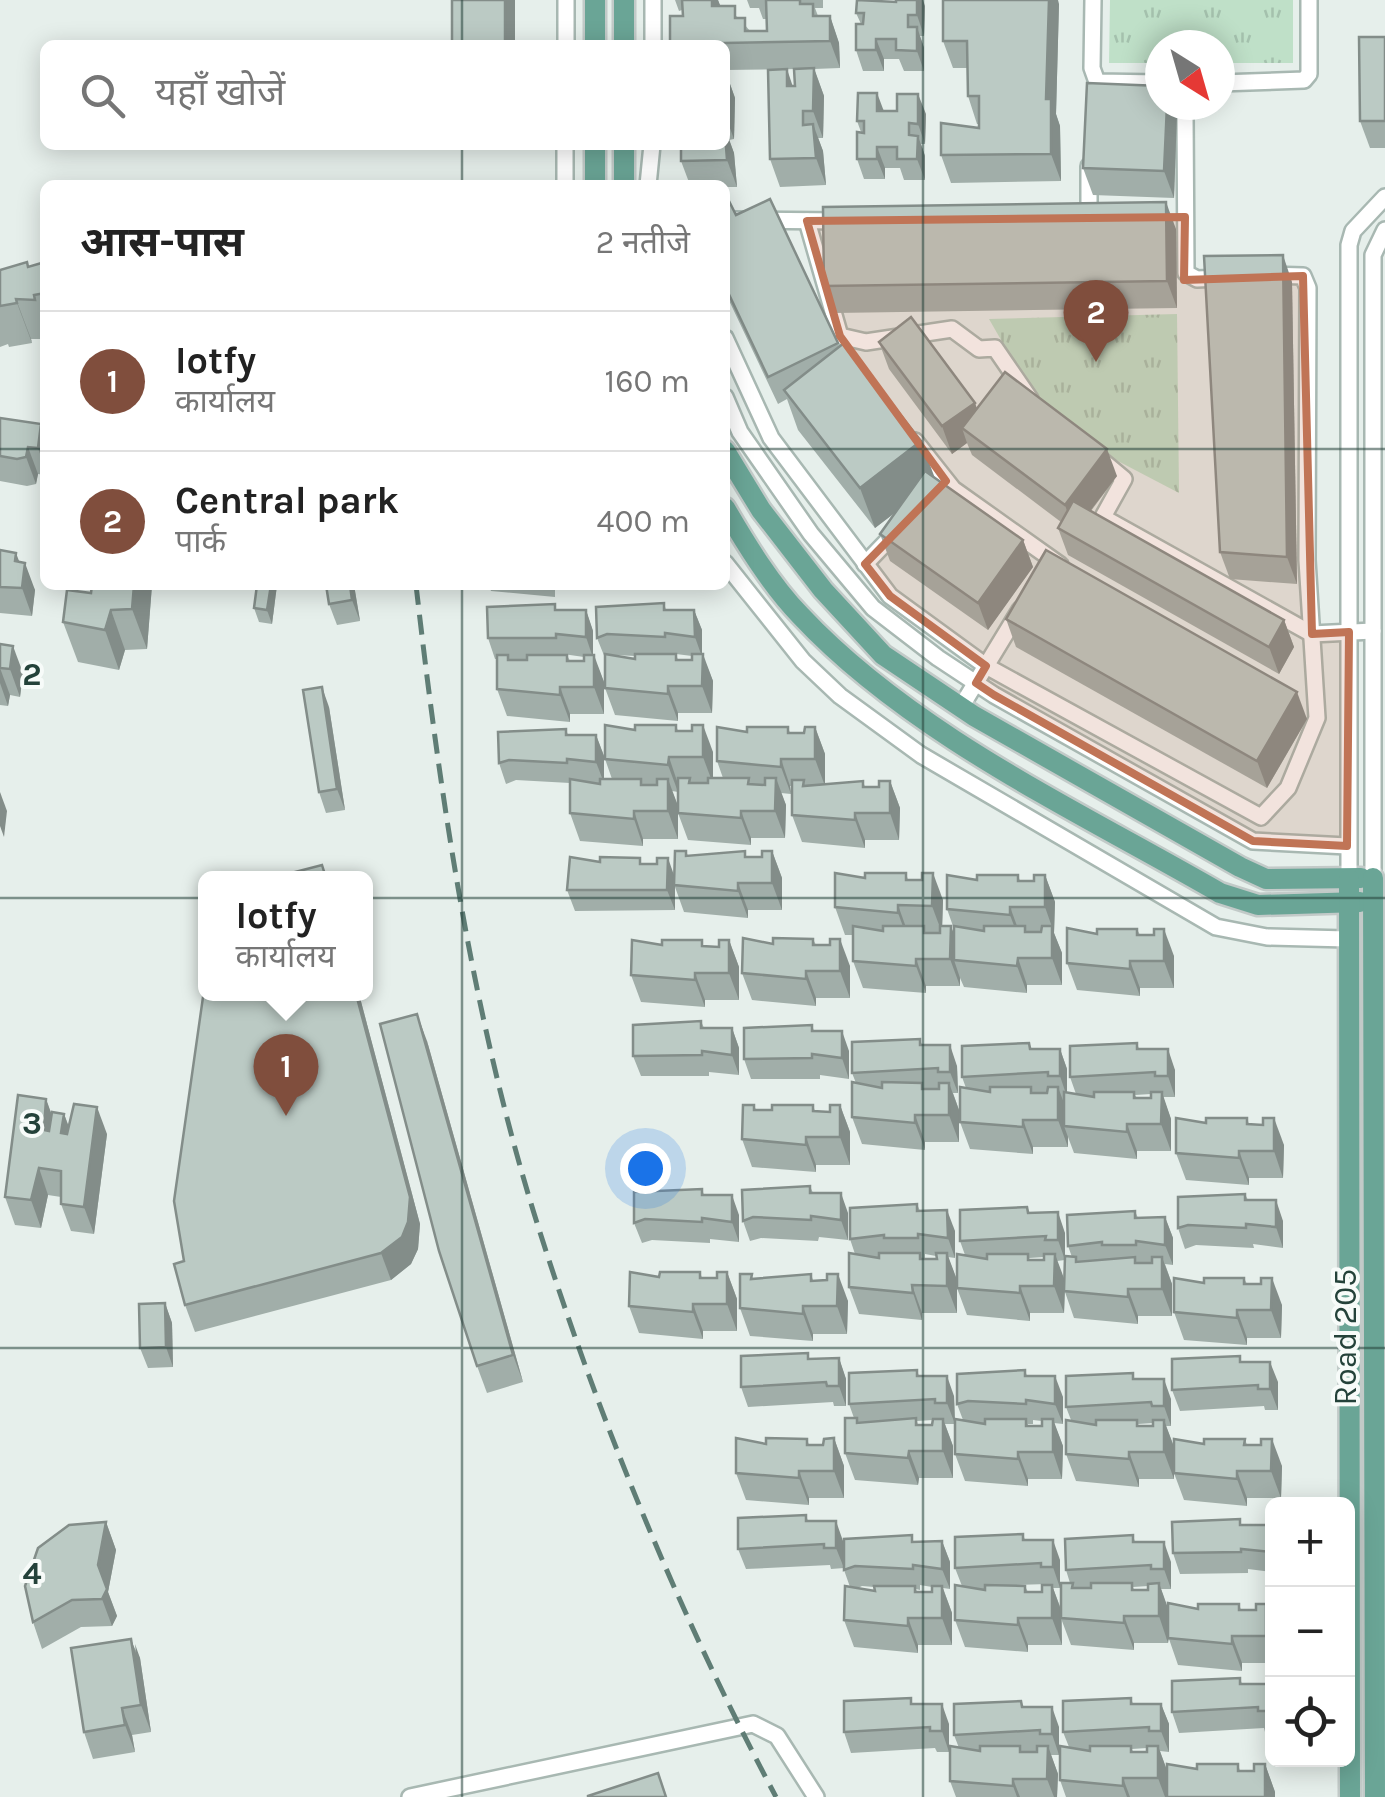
<!DOCTYPE html>
<html lang="hi">
<head>
<meta charset="utf-8">
<style>
  :root { --surface:#fff; --page:#f2f2f2; --text:#222; --muted:#767676; --line:#e0e0e0; --accent:#804e3d }
  body { margin:0; font-family:Karla,"Noto Sans Devanagari",sans-serif; background:var(--page); color:var(--text) }
  .controls { position:absolute; right:30px; bottom:30px; display:grid; overflow:hidden; border-radius:15px; box-shadow:0 5px 25px #0003 }
  .controls button { width:90px; height:90px; display:grid; place-items:center; padding:0; border:0; border-bottom:2px solid var(--line); background:var(--surface); color:var(--text); font:50px sans-serif }
  .compass { position:absolute; left:1145px; top:30px; width:90px; height:90px; border-radius:50%; background:var(--surface); box-shadow:0 5px 25px #0003; rotate:143deg }
  .you { position:absolute; left:645px; top:1168px; width:35px; height:35px; margin:-25px; border:8px solid #fff; border-radius:50%; background:#1a73e8; box-shadow:0 0 0 15px #1a73e833 }
  .badge { display:grid; place-items:center; width:65px; height:65px; border-radius:50%; background:var(--accent); color:#fff; font-size:32px; font-weight:700 }
  .pin { position:absolute; translate:-50% -82px; filter:drop-shadow(0 2px 5px #0008) }
  .pin::after { content:''; position:absolute; top:52px; width:35px; height:30px; background:inherit; clip-path:polygon(0 0,100% 0,50% 100%) }
  .popup { position:absolute; left:198px; top:871px; width:175px; height:130px; box-sizing:border-box; display:grid; place-content:center; border-radius:15px; background:var(--surface); filter:drop-shadow(0 2px 8px #0005); font-size:32px; white-space:nowrap; color:var(--muted) }
  .popup b { font-size:38px; color:var(--text) }
  .popup::after { content:''; position:absolute; left:50%; top:100%; margin-left:-20px; border:20px solid transparent; border-top-color:var(--surface) }
  .list { margin:0; padding:0; list-style:none }
  h2 { display:flex; justify-content:space-between; align-items:center; height:130px; margin:0; padding:0 40px; font-size:42px }
  h2 small { font-size:32px; font-weight:400; color:var(--muted) }
  .list li { display:grid; grid-template-columns:65px 1fr auto; gap:30px; align-items:center; box-sizing:border-box; height:140px; padding:0 40px; border-top:2px solid var(--line) }
  .list b { display:block; font-size:38px; white-space:nowrap }
  .list p { margin:0; font-size:32px; white-space:nowrap; color:var(--muted) }
  .list em { font-size:32px; font-style:normal; color:var(--muted) }
  .icon { flex:none; width:55px; height:55px; fill:none; stroke:currentColor; stroke-width:2; stroke-linecap:round; stroke-linejoin:round }
  .map { position:relative; flex:none; width:1385px; height:1797px; overflow:hidden }
  .search { position:absolute; background:var(--surface); box-shadow:0 5px 25px #0003; left:40px; top:40px; width:690px; height:110px; display:flex; align-items:center; gap:25px; box-sizing:border-box; padding:0 35px; border-radius:15px; color:var(--muted); font-size:38px }
  .panel { position:absolute; background:var(--surface); box-shadow:0 5px 25px #0003; left:40px; top:180px; width:690px; height:410px; border-radius:15px }
  .map>svg:first-child { display:block }
</style>
</head>
<body>
<div class="map">
<svg width="1385" height="1797" viewBox="0 0 1385 1797">
  <defs>
    <pattern id="park-tufts" width="24" height="20" patternUnits="userSpaceOnUse" patternTransform="scale(2.5)"><rect width="24" height="20" fill="#bfe0c8"/><path d="M3 7l-1-3M5 7V3M7 7l1-3M15 17l-1-3M17 17v-4M19 17l1-3" fill="none" stroke="#a4c1ad"/></pattern>
  </defs>
  <rect width="100%" height="100%" fill="#e6efeb"/>
  <g fill="url(#park-tufts)">
    <path d="M1110,0H1293V63H1220V45H1160V63H1109Z"/>
    <path d="M1177,314L1179,493L1114,459L1039,406L989,319Z"/>
  </g>
  <g fill="none" stroke-linecap="round" stroke-linejoin="round">
    <defs>
      <g id="minor">
        <path d="M1093,0L1092,68L1097,82L1160,83"/>
        <path d="M566,45V0"/>
        <path d="M653,45V0"/>
        <path d="M1220,83L1304,80L1309,74V0"/>
        <path d="M1154,106H1178L1185,114L1186,273L1197,279L1221,278"/>
        <path d="M1089,166V217"/>
        <path d="M565,185V145"/>
        <path d="M648,185L652,145"/>
        <path d="M725,220L841,221"/>
        <path d="M807,221L840,336L866,342L952,329L979,349L995,348L1030,399"/>
        <path d="M725,338L771,438L890,596L986,666L1261,817L1288,788L1317,718L1307,560L1308,288L1303,276L1269,275"/>
        <path d="M725,397L740,432L811,534L873,608L938,658L994,695L1253,841L1347,846"/>
        <path d="M915,441L953,489L1060,565"/>
        <path d="M1100,459L1124,479L1104,515L1106,519L1312,634L1373,631"/>
        <path d="M725,563L803,661L840,696L921,755L1216,927L1267,937L1347,939"/>
        <path d="M865,564L898,530"/>
        <path d="M961,707L1020,610"/>
        <path d="M1373,878V255L1385,230"/>
        <path d="M1349,879V245L1353,231L1385,197"/>
        <path d="M410,1797L753,1724L777,1736L816,1797"/>
      </g>
      <g id="major">
        <path d="M595,45V0"/>
        <path d="M624,45V0"/>
        <path d="M595,185V145"/>
        <path d="M624,185V145"/>
        <path d="M725,451L761,510L823,590L883,655L974,716L1240,867L1266,879L1361,878"/>
        <path d="M725,508C746,544 771,585 800,615C911,734 1080,812 1220,893L1258,905L1360,902"/>
        <path d="M1373,878L1375,1797"/>
        <path d="M1349,879L1350,1797"/>
      </g>
    </defs>
    <use href="#minor" stroke="#a8b8b2" stroke-width="20"/>
    <use href="#major" stroke="#c2cac8" stroke-width="25"/>
    <use href="#minor" stroke="#fff" stroke-width="15"/>
    <use href="#major" stroke="#6aa596" stroke-width="20"/>
    <path stroke="#5f7d75" stroke-width="5" stroke-dasharray="20 10" stroke-linecap="butt" d="M416,585C440,794 471,1008 533,1210C596,1413 677,1610 776,1797"/>
  </g>
  <g fill="#a1aea9" fill-rule="evenodd">
    <path d="M675,0H718L720,6L739,18L750,31H767V19H763L759,8H750L747,0H823V8H815L818,16H830L839,43L840,68L814,69L824,96L823,138H818L823,151L826,185L780,187L770,159L793,86H795L801,69L725,70V45H670V16H683L682,10L679,11Z"/>
    <path d="M857,0H882L883,2L925,6L924,36H920L924,48V71H904L899,59H884V71H863L856,50L861,24L856,13Z"/>
    <path d="M1059,4L1056,114L1060,126L1061,181L951,183L941,155L979,128V124H977L968,96L967,68H953L943,41Z"/>
    <path d="M1385,37V148H1370L1360,121Z"/>
    <path d="M725,70L735,98L734,139L729,140L734,153L737,187H725V185H690L681,161L725,145Z"/>
    <path d="M1160,105H1174L1177,113L1174,198L1093,195L1083,168Z"/>
    <path d="M884,111L926,114L925,144H921L925,156V180H904L900,168H885V179H864L857,159L861,132L857,121Z"/>
    <path d="M725,198L736,215L770,199L839,347L934,477L1023,540L1033,567L988,630L890,561L880,534L896,512L875,528L798,430L787,399L778,404L725,292Z"/>
    <path d="M1176,229L1177,308L834,313L824,286Z"/>
    <path d="M45,262V339H31L32,343L9,347L8,344L0,347V270L29,266Z"/>
    <path d="M1292,282L1297,584L1230,579L1220,552Z"/>
    <path d="M879,342L975,403L977,409L1117,476L1091,511L1284,620L1294,647L1279,674L1068,555L1058,528L1061,522L972,455L967,443L952,454L889,369Z"/>
    <path d="M0,418L41,424L45,436V475L38,474L36,484L27,486L0,481Z"/>
    <path d="M0,550L19,562L35,590L32,616L0,613Z"/>
    <path d="M92,585H152L147,649L125,650L119,670L78,662L63,622L91,593Z"/>
    <path d="M277,585L272,624L259,622L254,608Z"/>
    <path d="M326,585H354L360,621L337,625L329,604Z"/>
    <path d="M489,585H589V589H555V597L491,591Z"/>
    <path d="M664,603L666,610H694L702,630V654L713,681L712,713H678V721L615,715L605,688V658L597,638ZM676,654L692,656V660H678ZM615,655L635,656V659Z"/>
    <path d="M558,610H586L593,631V655L604,682V714H570V722L507,716L497,689V659H495L488,638ZM563,654L584,657V661H570L567,655Z"/>
    <path d="M1006,619L1307,719L1267,788L1016,647Z"/>
    <path d="M0,644L23,673L20,697L10,695L8,706L0,705Z"/>
    <path d="M329,707L345,810L326,813L319,792Z"/>
    <path d="M676,725L678,731L713,752V778H723L717,761L747,732L788,727L790,733H804L815,727L825,754V784L863,781L865,787H879L890,781L900,808L899,840H865V848L802,842L792,815V786H790L791,794L781,793L786,805L785,838H751V845L688,840L678,813V839H643V846L580,841L570,813V783L516,780L506,784L499,763L566,729L568,735H596L604,756V779H612L605,759L635,730ZM672,791L678,792V806Z"/>
    <path d="M686,851L688,856L762,857L772,851L782,878V910H748V918L684,912L675,887V910L575,911L567,890L600,862L643,864L674,876Z"/>
    <path d="M906,873L908,880L943,900L942,926H951L954,936V929L947,909L977,880L1018,875L1020,881H1034L1045,875L1055,902L1054,933L1062,953V985H1027V993L964,987L960,978V986H926V993L863,988L853,961V935H845L835,907L865,878Z"/>
    <path d="M1137,929L1140,935L1174,956V988H1140V996L1077,990L1067,963L1097,934Z"/>
    <path d="M813,939L816,945L850,966V998H816V1006L752,1000L742,973L773,944Z"/>
    <path d="M729,940L739,967V1000H705V1007L641,1002L631,975L662,945L719,947Z"/>
    <path d="M206,994H359L420,1224L418,1249L411,1264L391,1280L195,1332L185,1305L184,1261Z"/>
    <path d="M701,1021L704,1028H732L739,1048V1075L709,1072V1076H641L633,1056Z"/>
    <path d="M812,1025L814,1031L849,1051V1079L820,1075V1079H751L744,1059Z"/>
    <path d="M920,1039L922,1045L957,1066L958,1093H953L959,1110V1142H925V1150L862,1144L852,1117L856,1083L852,1073Z"/>
    <path d="M427,1041L523,1382L487,1393L477,1366Z"/>
    <path d="M1029,1043L1032,1049H1060L1067,1069V1092L1076,1094L1070,1077L1137,1043L1139,1049L1175,1070V1097H1163L1171,1119V1151H1137V1159L1074,1153L1068,1137V1147H1033V1154L970,1149L960,1122L966,1088L962,1077ZM1151,1094V1098H1137L1135,1095Z"/>
    <path d="M46,1099L51,1114H64L69,1127L107,1134L94,1234L71,1231L61,1204V1197L48,1195L41,1228L15,1225L5,1197Z"/>
    <path d="M754,1105L756,1110H772L813,1105L815,1111L830,1112L840,1105L850,1132V1165H816V1172L752,1167L742,1139Z"/>
    <path d="M1247,1118L1249,1124L1284,1145L1283,1178H1249V1185L1186,1180L1176,1153L1206,1123Z"/>
    <path d="M810,1186L813,1193L848,1213V1240L819,1237L818,1241L761,1238L750,1241L743,1221Z"/>
    <path d="M702,1189L704,1195L739,1215V1242L710,1239V1243L652,1240L642,1243L634,1223Z"/>
    <path d="M1245,1194L1248,1200L1283,1221V1248L1253,1244L1254,1248L1196,1245L1185,1249L1178,1228Z"/>
    <path d="M917,1204L920,1211L955,1231V1258L948,1257L957,1280V1313H922V1320L859,1314L849,1287L855,1254L850,1239ZM925,1254L936,1256L937,1259H925Z"/>
    <path d="M1027,1207L1030,1213L1065,1233V1256L1072,1257L1068,1246L1135,1211L1138,1218L1165,1217L1173,1238V1265L1165,1264L1172,1284V1316H1138V1324L1074,1318L1065,1292L1064,1313H1030V1321L967,1315L957,1288L965,1255L960,1241ZM1044,1257V1260H1030L1029,1258ZM1065,1260L1064,1280L1057,1261Z"/>
    <path d="M700,1272L702,1278H717L727,1272L737,1299V1331H703V1339L639,1333L629,1306L659,1277Z"/>
    <path d="M811,1274L813,1280H827L848,1301L847,1334H813V1341L750,1336L740,1308L753,1279Z"/>
    <path d="M1244,1278L1247,1284L1282,1305L1281,1338H1247V1345L1184,1340L1174,1312L1204,1283Z"/>
    <path d="M165,1303L172,1323L173,1367L148,1368L140,1348Z"/>
    <path d="M839,1358L846,1379V1406H834L833,1402L748,1407L741,1387L811,1359Z"/>
    <path d="M917,1370L919,1376L954,1396L955,1424H945L953,1446V1478H919L918,1485L855,1480L845,1453L854,1418L849,1404ZM933,1420L932,1425H918L917,1421Z"/>
    <path d="M1025,1370L1027,1376L1063,1397V1424L1054,1423L1063,1446L1062,1479H1028V1486L965,1481L955,1454L963,1420L957,1404ZM1033,1420L1042,1421V1426H1028V1424H1033Z"/>
    <path d="M1136,1379L1171,1399V1426H1166L1174,1447V1479H1139V1487L1076,1481L1066,1454L1071,1420L1066,1407ZM1153,1423V1426H1139L1138,1424Z"/>
    <path d="M1278,1382V1410H1265L1264,1406L1180,1411L1172,1390Z"/>
    <path d="M834,1438L844,1466V1498H809V1505L746,1500L736,1473L766,1444L807,1439L809,1445H823Z"/>
    <path d="M1245,1439L1247,1445L1282,1466L1281,1498H1247V1506L1184,1500L1174,1473L1204,1444Z"/>
    <path d="M806,1515L808,1521L843,1541L844,1568L831,1569L830,1565L746,1569L738,1549Z"/>
    <path d="M106,1522L116,1550L108,1592L117,1616L112,1626L81,1627L42,1649L33,1622Z"/>
    <path d="M1242,1525L1272,1530V1572L1248,1569V1573L1180,1574L1173,1553Z"/>
    <path d="M1023,1534L1025,1540L1060,1560V1588H1053L1061,1609L1070,1583L1066,1570L1133,1535L1135,1542L1171,1562V1589H1161L1168,1610L1198,1609L1239,1604L1241,1610L1272,1622V1663H1242V1671L1178,1665L1169,1639L1168,1643H1134V1650L1071,1645L1062,1621V1645H1028V1652L965,1647L955,1620L962,1586L955,1568ZM1047,1584V1585L1042,1592H1028L1025,1586L1015,1585ZM1148,1586V1590H1134L1133,1587Z"/>
    <path d="M914,1541H942L950,1562V1589L943,1588L952,1613V1645H918V1653L854,1647L844,1620L850,1587L844,1570ZM920,1585L932,1587V1592H917L916,1589L920,1590ZM862,1586L874,1587L875,1591L858,1588Z"/>
    <path d="M133,1645L140,1658L151,1732L132,1735L135,1752L93,1759L84,1732Z"/>
    <path d="M1240,1678L1242,1684L1272,1691V1732H1265L1264,1728L1179,1733L1172,1712Z"/>
    <path d="M1131,1698L1133,1704H1161L1169,1724V1752L1160,1751L1167,1771L1238,1764L1240,1771H1254L1265,1764L1275,1792V1797H1066L1060,1780L1069,1747L1063,1732ZM1147,1748V1752H1133L1132,1749Z"/>
    <path d="M1021,1701L1024,1707L1059,1727V1755H1051L1058,1774L1057,1797H956L950,1781L959,1748L954,1735Z"/>
    <path d="M914,1704L949,1724V1752H937L935,1748L851,1753L844,1732Z"/>
  </g>
  <g fill="#838d89">
    <rect x="505" y="0" width="10" height="45"/>
    <path d="M711,0H718L722,10V33Z"/>
    <path d="M917,0H923L925,6L924,36L917,15Z"/>
    <path d="M1049,0H1058L1059,4L1056,114L1060,126L1061,181L1051,154L1046,99Z"/>
    <path d="M830,16L839,43L840,68L830,41Z"/>
    <path d="M917,27L924,48V71L917,51Z"/>
    <path d="M876,39L884,59V71L876,50Z"/>
    <path d="M814,68L824,96L823,138L813,111Z"/>
    <path d="M787,69L796,96L787,86Z"/>
    <path d="M725,70L735,98L734,139L725,115Z"/>
    <path d="M877,93L885,114L877,111Z"/>
    <path d="M918,94L926,114L925,144L918,124Z"/>
    <path d="M1167,105H1174L1177,113L1174,198L1164,171Z"/>
    <path d="M813,124L823,151L826,185L816,158Z"/>
    <path d="M725,128L734,153L737,187L727,160Z"/>
    <path d="M918,136L925,156V180L917,159Z"/>
    <path d="M877,147L885,168V179L877,159Z"/>
    <path d="M1166,202L1176,229L1177,308L1167,281Z"/>
    <path d="M1283,255L1292,282L1297,584L1287,557Z"/>
    <path d="M16,299L31,339L32,343L17,303Z"/>
    <path d="M975,403L984,430L962,428L967,443L952,454L942,426Z"/>
    <path d="M41,424L45,436V468L38,448Z"/>
    <path d="M921,441L936,481L875,528L860,488Z"/>
    <path d="M28,447L38,474L36,484L26,457Z"/>
    <path d="M1107,449L1117,476L1074,532L1065,505Z"/>
    <path d="M1023,540L1033,567L988,630L978,603Z"/>
    <path d="M16,553L24,574L25,563L35,590L32,616L22,588L15,561Z"/>
    <path d="M134,585H152L147,649L132,609Z"/>
    <path d="M271,585H277L272,624L267,610Z"/>
    <path d="M350,585H354L360,621L352,600Z"/>
    <path d="M111,610L125,650L119,670L105,630Z"/>
    <path d="M586,610L593,631V658L586,637Z"/>
    <path d="M694,610L702,630V657L695,637Z"/>
    <path d="M1284,620L1294,647L1279,674L1269,647Z"/>
    <path d="M13,646L23,673L20,697L10,669Z"/>
    <path d="M703,654L713,681L712,713L702,686Z"/>
    <path d="M594,655L604,682V714L594,687Z"/>
    <path d="M0,668L10,695L8,706L0,683Z"/>
    <path d="M668,686L678,713V721L668,694Z"/>
    <path d="M322,687L329,707L345,810L337,789Z"/>
    <path d="M560,687L570,714V722L560,695Z"/>
    <path d="M1297,692L1307,719L1267,788L1257,761Z"/>
    <path d="M703,725L713,752V784L703,757Z"/>
    <path d="M815,727L825,754V786L815,759Z"/>
    <path d="M596,735L604,756V783L596,762Z"/>
    <path d="M669,757L678,784V792L668,765Z"/>
    <path d="M781,759L790,786L791,794L781,767Z"/>
    <path d="M776,778L786,805L785,838L775,811Z"/>
    <path d="M668,779L678,806V839L668,811Z"/>
    <path d="M890,781L900,808L899,840L890,813Z"/>
    <path d="M0,792L7,811L4,837L0,826Z"/>
    <path d="M634,811L643,839V846L634,819Z"/>
    <path d="M741,811L751,838V845L741,818Z"/>
    <path d="M855,813L865,840V848L855,820Z"/>
    <path d="M772,851L782,878V910L772,883Z"/>
    <path d="M668,858L675,878V910L667,890Z"/>
    <path d="M933,873L943,900L942,933L932,906Z"/>
    <path d="M1045,875L1055,902L1054,933L1062,953V985L1052,958V927L1045,907Z"/>
    <path d="M738,883L748,910V918L738,891Z"/>
    <path d="M898,905L908,933V940L898,913Z"/>
    <path d="M1010,907L1020,934V942L1010,915Z"/>
    <path d="M951,926L961,954L954,960L960,978V986L950,959Z"/>
    <path d="M1164,929L1174,956V988L1164,961Z"/>
    <path d="M840,939L850,966V998L840,971Z"/>
    <path d="M729,940L739,967V1000L729,973Z"/>
    <path d="M1018,958L1027,985V993L1017,966Z"/>
    <path d="M916,959L926,986V993L916,966Z"/>
    <path d="M1130,961L1140,988V996L1130,969Z"/>
    <path d="M806,971L816,998V1006L806,979Z"/>
    <path d="M695,973L705,1000V1007L695,980Z"/>
    <path d="M356,994H359L420,1224L418,1249L411,1264L391,1280L381,1253Z"/>
    <path d="M417,1014L427,1041L523,1382L513,1355Z"/>
    <path d="M732,1028L739,1048V1075L732,1055Z"/>
    <path d="M842,1031L849,1051V1079L842,1058Z"/>
    <path d="M950,1045L957,1066L958,1093L950,1072Z"/>
    <path d="M1060,1049L1067,1069V1097L1060,1076Z"/>
    <path d="M1168,1049L1175,1070V1097L1168,1076Z"/>
    <path d="M949,1083L959,1110V1142L949,1115Z"/>
    <path d="M1058,1087L1068,1114L1064,1126L1068,1137V1147L1058,1120Z"/>
    <path d="M1162,1092L1171,1119V1151L1161,1124Z"/>
    <path d="M46,1099L56,1126L54,1157L44,1130Z"/>
    <path d="M840,1105L850,1132V1165L840,1137Z"/>
    <path d="M97,1107L107,1134L94,1234L84,1207Z"/>
    <path d="M64,1114L74,1141L61,1133Z"/>
    <path d="M915,1115L925,1142V1150L915,1123Z"/>
    <path d="M1274,1118L1284,1145L1283,1178L1274,1151Z"/>
    <path d="M1023,1120L1033,1147V1154L1023,1127Z"/>
    <path d="M1127,1124L1137,1151V1159L1127,1132Z"/>
    <path d="M806,1137L816,1165V1172L806,1145Z"/>
    <path d="M1239,1151L1249,1178V1185L1239,1158Z"/>
    <path d="M39,1168L48,1195L41,1228L31,1200Z"/>
    <path d="M841,1193L848,1213V1240L841,1220Z"/>
    <path d="M732,1195L739,1215V1242L732,1222Z"/>
    <path d="M1276,1200L1283,1221V1248L1276,1227Z"/>
    <path d="M947,1210L955,1231V1258L948,1238Z"/>
    <path d="M1058,1212L1065,1233V1260L1058,1240Z"/>
    <path d="M1165,1217L1173,1238V1265L1165,1245Z"/>
    <path d="M947,1253L957,1280V1313L947,1286Z"/>
    <path d="M1055,1254L1065,1281L1064,1313L1054,1286Z"/>
    <path d="M1162,1257L1172,1284V1316L1162,1289Z"/>
    <path d="M727,1272L737,1299V1331L727,1304Z"/>
    <path d="M838,1274L848,1301L847,1334L837,1306Z"/>
    <path d="M1272,1278L1282,1305L1281,1338L1271,1310Z"/>
    <path d="M912,1285L922,1313V1320L913,1293Z"/>
    <path d="M1020,1286L1030,1313V1321L1020,1293Z"/>
    <path d="M1128,1289L1138,1316V1324L1128,1297Z"/>
    <path d="M165,1303L172,1323L173,1367L166,1347Z"/>
    <path d="M693,1304L703,1331V1339L693,1312Z"/>
    <path d="M803,1306L813,1334V1341L803,1314Z"/>
    <path d="M1237,1310L1247,1338V1345L1237,1318Z"/>
    <path d="M839,1358L846,1379V1406L839,1386Z"/>
    <path d="M1270,1362L1278,1382V1410L1270,1389Z"/>
    <path d="M947,1376L954,1396L955,1424L947,1403Z"/>
    <path d="M1055,1376L1063,1397V1424L1055,1404Z"/>
    <path d="M1164,1379L1171,1399V1426L1164,1406Z"/>
    <path d="M943,1419L953,1446V1478L943,1451Z"/>
    <path d="M1053,1419L1063,1446L1062,1479L1053,1452Z"/>
    <path d="M1164,1420L1174,1447V1479L1164,1452Z"/>
    <path d="M834,1438L844,1466V1498L834,1471Z"/>
    <path d="M1272,1439L1282,1466L1281,1498L1271,1471Z"/>
    <path d="M909,1451L919,1478L918,1485L908,1458Z"/>
    <path d="M1018,1452L1028,1479V1486L1018,1459Z"/>
    <path d="M1129,1452L1139,1479V1487L1129,1459Z"/>
    <path d="M799,1471L809,1498V1505L799,1478Z"/>
    <path d="M1237,1471L1247,1498V1506L1237,1479Z"/>
    <path d="M836,1521L843,1541L844,1568L836,1548Z"/>
    <path d="M106,1522L116,1550L108,1592L117,1616L112,1626L102,1599L98,1565Z"/>
    <path d="M1053,1540L1060,1560V1588L1053,1567Z"/>
    <path d="M942,1541L950,1562V1589L942,1569Z"/>
    <path d="M1164,1542L1171,1562V1589L1164,1569Z"/>
    <path d="M1159,1583L1169,1611L1168,1643L1159,1616Z"/>
    <path d="M1052,1585L1062,1613L1061,1618L1062,1645L1052,1618Z"/>
    <path d="M942,1586L952,1613V1645L942,1618Z"/>
    <path d="M1266,1604L1272,1622V1654L1266,1636Z"/>
    <path d="M1124,1616L1134,1643V1650L1124,1623Z"/>
    <path d="M908,1618L918,1645V1653L908,1626Z"/>
    <path d="M1018,1618L1028,1645V1652L1018,1625Z"/>
    <path d="M1232,1636L1242,1663V1671L1232,1644Z"/>
    <path d="M131,1639L136,1653L135,1644L140,1658L151,1732L141,1705Z"/>
    <path d="M1270,1684L1272,1691V1718L1270,1711Z"/>
    <path d="M942,1704L949,1724V1752L942,1731Z"/>
    <path d="M1161,1704L1169,1724V1752L1161,1731Z"/>
    <path d="M1052,1707L1059,1727V1755L1052,1734Z"/>
    <path d="M122,1708L132,1735L135,1752L125,1725Z"/>
    <path d="M1048,1746L1058,1774L1057,1797H1054L1047,1779Z"/>
    <path d="M1158,1746L1168,1773V1797H1165L1158,1778Z"/>
    <path d="M1265,1764L1275,1792V1797H1265Z"/>
    <path d="M1123,1778L1130,1797H1127L1123,1786Z"/>
    <path d="M1013,1779L1020,1797H1017L1013,1786Z"/>
  </g>
  <g fill="#bbcac4" stroke="#838d89" stroke-width="2.5">
    <rect x="452" y="0" width="53" height="45"/>
    <path d="M682,0H712V6H735V18H745V31H767L766,0H800V4H813V16H830V41L670,44V16H683Z"/>
    <path d="M857,0L896,2V0H917V15H908V27H917V51L896,50V39H876V50H856V24H863L864,13H856Z"/>
    <path d="M943,0H1049L1046,99H1051V154L941,155V123L979,128V96H968L967,41H943Z"/>
    <path d="M1359,37H1385V121H1360Z"/>
    <path d="M814,68L813,111H803V125L813,124L816,158L770,159L768,70L787,69V86H795L794,69Z"/>
    <path d="M1087,83L1160,86V105H1167L1164,171L1083,168Z"/>
    <path d="M858,93H877V111H897V94H918V124L909,123V135L918,136L917,159H897V147H877V159H857V132L864,133V121H857Z"/>
    <path d="M725,133L727,160L681,161V145H725Z"/>
    <path d="M727,197L736,215L770,199L838,343L768,377L725,286V198Z"/>
    <path d="M1166,202L1167,281L824,286L823,207Z"/>
    <path d="M1283,255L1287,557L1220,552L1204,256Z"/>
    <path d="M27,262L28,267L45,262V293L34,295L35,300L16,299L17,303L0,306V270Z"/>
    <path d="M911,317L975,403L942,426L879,342Z"/>
    <path d="M844,343L921,441L860,488L784,390Z"/>
    <path d="M1005,372L1107,449L1065,505L962,428Z"/>
    <path d="M0,418L41,424L38,448L28,447L26,457L17,459L0,456Z"/>
    <path d="M925,471L1023,540L978,603L880,534Z"/>
    <path d="M1073,501L1284,620L1269,647L1058,528Z"/>
    <path d="M0,550L16,553L15,561L25,563L22,588L0,587Z"/>
    <path d="M1046,550L1297,692L1257,761L1006,619Z"/>
    <path d="M92,585H134L132,609L111,610L105,630L63,622L67,590L91,593Z"/>
    <path d="M257,585H271L267,610L254,608Z"/>
    <path d="M326,585H350L352,600L329,604Z"/>
    <path d="M664,603V610H694L695,637L665,633V637L607,634L597,638L596,607Z"/>
    <path d="M555,604V610H586V637L556,634V638H488L487,607Z"/>
    <path d="M0,644L13,646L10,669L0,668Z"/>
    <path d="M605,654L635,659V654H676V660H692V654H703L702,686H668V694L605,688Z"/>
    <path d="M497,655H508V660H527V655H567V661H584V655H594V687H560V695L497,689Z"/>
    <path d="M322,687L337,789L319,792L303,690Z"/>
    <path d="M605,725L635,730V725H676V731H692V725H703V757H669L668,765L605,759Z"/>
    <path d="M717,727L747,732V727H788V733H804L805,727H815V759H781V767L717,761Z"/>
    <path d="M566,729V735H596V762L567,759V763L509,760L499,763L498,732Z"/>
    <path d="M678,778H690L689,783H708V778H749L748,784L765,785V778H776L775,811H741V818L678,813Z"/>
    <path d="M570,779L600,784V779H641V785H657V779H668V811H634V819L570,813Z"/>
    <path d="M792,780H804L803,786L863,781V787H879V781H890V813H855V820L792,815Z"/>
    <path d="M675,851H686V856L745,851V857H762V851H772V883H738V891L674,885Z"/>
    <path d="M570,857L600,862V857L640,858V864H657V858H668L667,890H567Z"/>
    <path d="M322,865L326,878H272Z"/>
    <path d="M835,873L865,878V873H906V880H922V873H933L932,906L898,905V913L835,907Z"/>
    <path d="M947,875L977,880V875H1018V881H1034V875H1045V907H1010V915L947,909Z"/>
    <path d="M853,926L883,931V926H924V933H940V926H951L950,959H916V966L853,961Z"/>
    <path d="M954,926L984,931V926H1025V932H1041L1042,926H1052V958H1018L1017,966L954,960Z"/>
    <path d="M1067,928L1097,934V929H1137V935H1154V929H1164V961H1130V969L1067,963Z"/>
    <path d="M743,938L773,944V938L813,939V945H830V939H840V971H806V979L742,973Z"/>
    <path d="M632,940L662,945V940H702V946L719,947V940H729V973H695V980L631,975Z"/>
    <path d="M206,976V994H356L410,1197L408,1222L402,1237L381,1253L185,1305L174,1264L184,1261L174,1201Z"/>
    <path d="M417,1014L513,1355L477,1366L439,1251L380,1024Z"/>
    <path d="M701,1021V1028H732V1055L702,1051V1055L633,1056V1025Z"/>
    <path d="M812,1025V1031H842V1058L812,1054V1058L744,1059V1028Z"/>
    <path d="M920,1039V1045H950V1072H938V1068L852,1073V1042Z"/>
    <path d="M1029,1043L1030,1049H1060V1076H1048V1072L962,1077V1046Z"/>
    <path d="M1137,1043V1049H1168V1076H1155V1072L1070,1077V1046Z"/>
    <path d="M852,1082L882,1088V1082L922,1083V1089H939V1083H949V1115H915V1123L852,1117Z"/>
    <path d="M960,1087L990,1092V1087H1031V1093H1047L1048,1087H1058V1120H1023V1127L960,1122Z"/>
    <path d="M1064,1092L1094,1097V1092H1134V1098H1151V1092H1162L1161,1124H1127V1132L1064,1126Z"/>
    <path d="M18,1095L46,1099L44,1130L49,1131L52,1112L64,1114L61,1133L67,1134L74,1104L97,1107L84,1207L61,1204V1171L39,1168L31,1200L5,1197Z"/>
    <path d="M743,1105H754V1110H772V1105H813V1111L830,1112V1105H840V1137H806V1145L742,1139Z"/>
    <path d="M1176,1118L1206,1123V1118H1247V1124L1263,1125V1118H1274V1151H1239V1158L1176,1153Z"/>
    <path d="M810,1186V1193H841V1220L811,1216V1220L753,1217L743,1221L742,1190Z"/>
    <path d="M702,1189V1195H732V1222L702,1218V1222L645,1219L634,1223V1192Z"/>
    <path d="M1245,1194V1200H1276V1227L1246,1224V1228L1188,1225L1178,1228V1197Z"/>
    <path d="M917,1204V1211L947,1210L948,1238L918,1234V1238H884V1235L850,1239V1208Z"/>
    <path d="M1027,1207L1028,1213L1058,1212V1240H1045L1046,1236L960,1241V1210Z"/>
    <path d="M1135,1211V1218L1165,1217V1245L1136,1241V1245H1102V1242L1068,1246L1067,1215Z"/>
    <path d="M849,1253L879,1258V1253H920V1259H937L936,1253H947V1286L912,1285L913,1293L849,1287Z"/>
    <path d="M957,1254L987,1259V1254H1028V1260H1044V1254H1055L1054,1286H1020V1293L957,1288Z"/>
    <path d="M1065,1256L1076,1257V1262L1135,1257V1263H1152V1257H1162V1289H1128V1297L1064,1291Z"/>
    <path d="M630,1272L659,1277L660,1272H700V1278H717V1272H727V1304H693V1312L629,1306Z"/>
    <path d="M740,1274H752L751,1279L811,1274V1281L827,1280V1274H838L837,1306H803V1314L740,1308Z"/>
    <path d="M1174,1278L1204,1283V1278H1244V1284H1261V1278H1272L1271,1310H1237V1318L1174,1312Z"/>
    <path d="M165,1303L166,1347L140,1348L139,1304Z"/>
    <path d="M808,1353V1359L839,1358V1386H827L826,1382L741,1387V1356Z"/>
    <path d="M1240,1356V1362H1270V1389H1258V1385L1172,1390V1359Z"/>
    <path d="M917,1370V1376H947V1403H935V1399L849,1404V1373Z"/>
    <path d="M1025,1370V1376H1055V1404L1026,1400V1404L968,1401L957,1404V1374Z"/>
    <path d="M1133,1373V1379H1164V1406H1152L1151,1402L1066,1407V1376Z"/>
    <path d="M845,1418H857V1423L916,1418V1425H932L933,1419H943V1451H909L908,1458L845,1453Z"/>
    <path d="M955,1419L985,1424V1419H1026V1426H1042V1419H1053V1452H1018V1459L955,1454Z"/>
    <path d="M1066,1420L1096,1425V1420H1137V1426H1153V1420H1164V1452H1129V1459L1066,1454Z"/>
    <path d="M736,1438L766,1444V1438L807,1439V1445H823L824,1439L834,1438V1471H799V1478L736,1473Z"/>
    <path d="M1174,1439L1204,1444V1439H1245L1244,1445H1261V1439H1272L1271,1471H1237V1479L1174,1473Z"/>
    <path d="M806,1515V1521H836V1548H824V1544L738,1549V1518Z"/>
    <path d="M1240,1519V1525H1271V1552L1241,1549V1552L1173,1553L1172,1522Z"/>
    <path d="M106,1522L98,1565L107,1589L102,1599L72,1600L33,1622L25,1586L38,1548L69,1525Z"/>
    <path d="M1023,1534V1540H1053V1567H1041V1563L955,1568V1537Z"/>
    <path d="M912,1535V1542L942,1541V1569L913,1565V1569L855,1566L844,1570V1539Z"/>
    <path d="M1133,1535V1542H1164V1569H1151V1565L1066,1570L1065,1539Z"/>
    <path d="M1061,1583H1073L1072,1588H1091V1583H1132V1590H1148V1584L1159,1583V1616H1124V1623L1061,1618Z"/>
    <path d="M955,1585L985,1590V1585L1025,1586V1592H1042V1585H1052V1618H1018V1625L955,1620Z"/>
    <path d="M845,1586L875,1591L874,1586H915V1592H932V1586H942V1618H908V1626L844,1620Z"/>
    <path d="M1168,1603L1198,1609V1604H1239V1610H1256V1604H1266V1636H1232V1644L1168,1638Z"/>
    <path d="M131,1639L141,1705L122,1708L125,1725L84,1732L71,1648Z"/>
    <path d="M1240,1678V1684H1270V1711H1258V1707L1172,1712V1681Z"/>
    <path d="M911,1698V1704H942V1731H930V1727L844,1732V1701Z"/>
    <path d="M1131,1698V1704H1161V1731H1149V1727L1063,1732V1701Z"/>
    <path d="M1021,1701L1022,1707H1052V1734H1040V1730L954,1735V1704Z"/>
    <path d="M950,1746L980,1751V1746H1020V1752H1037V1746H1048L1047,1779H1013V1786L950,1781Z"/>
    <path d="M1060,1746L1090,1751V1746H1131V1752H1147V1746H1158V1778H1123V1786L1060,1780Z"/>
    <path d="M1167,1764L1197,1769V1764H1238V1771H1254V1764H1265V1797H1167Z"/>
    <path d="M658,1773L666,1797H588V1796Z"/>
  </g>
  <path fill="#c07456" fill-opacity="0.2" stroke="#c07456" stroke-width="8" stroke-linejoin="round" d="M1185,217L1184,280L1303,276L1312,634L1349,632L1347,846L1253,841L994,695L976,683L986,666L890,596L865,564L946,481L840,336L807,221Z"/>
  <path fill="none" stroke="#24423a" stroke-width="2.5" stroke-opacity="0.55" d="M462,0V45M923,0V1797M462,145V185M0,449H45M725,449H1385M462,585V1797M0,898H1385M0,1348H1385"/>
  <g text-anchor="middle" dominant-baseline="central" stroke-width="8" stroke-linejoin="round" paint-order="stroke">
    <g font-size="32" fill="#24423a" stroke="#f7fbf9">
      <text transform="translate(1345 1337) rotate(-90)">Road 205</text>
    </g>
  </g>
  <g font-size="32" text-anchor="middle" font-weight="bold" fill="#24423a" stroke="#f7fbf9" stroke-width="8" stroke-linejoin="round" paint-order="stroke">
    <text x="32" y="685">2</text>
    <text x="32" y="1134">3</text>
    <text x="32" y="1584">4</text>
  </g>
</svg>
<div class="controls">
<button>+</button>
<button>−</button>
<button><svg class="icon" aria-label="locate" viewBox="0 0 24 24"><circle cx="12" cy="12" r="6"/><path d="M12 2v4M12 18v4M2 12h4M18 12h4"/></svg></button>
</div>
<svg class="compass" viewBox="-18 -18 36 36"><path d="M0-13l5 13h-10z" fill="#e53935"/><path d="M0 13l5-13h-10z" fill="#767676"/></svg>
<div class="you"></div>
<div class="pin badge" style="left:286px;top:1116px">1</div>
<div class="popup"><b>Iotfy</b>कार्यालय</div>
<div class="pin badge" style="left:1096px;top:362px">2</div>
<div class="search"><svg class="icon" aria-label="search" viewBox="0 0 24 24"><circle cx="10" cy="10" r="6"/><path d="M15 15l6 6"/></svg>यहाँ खोजें</div>
<section class="panel">
<h2>आस-पास<small>2 नतीजे</small></h2>
<ul class="list">
<li><span class="badge">1</span><div><b>Iotfy</b><p>कार्यालय</p></div><em>160 m</em></li>
<li><span class="badge">2</span><div><b>Central park</b><p>पार्क</p></div><em>400 m</em></li>
</ul>
</section>
</div>
</body>
</html>
